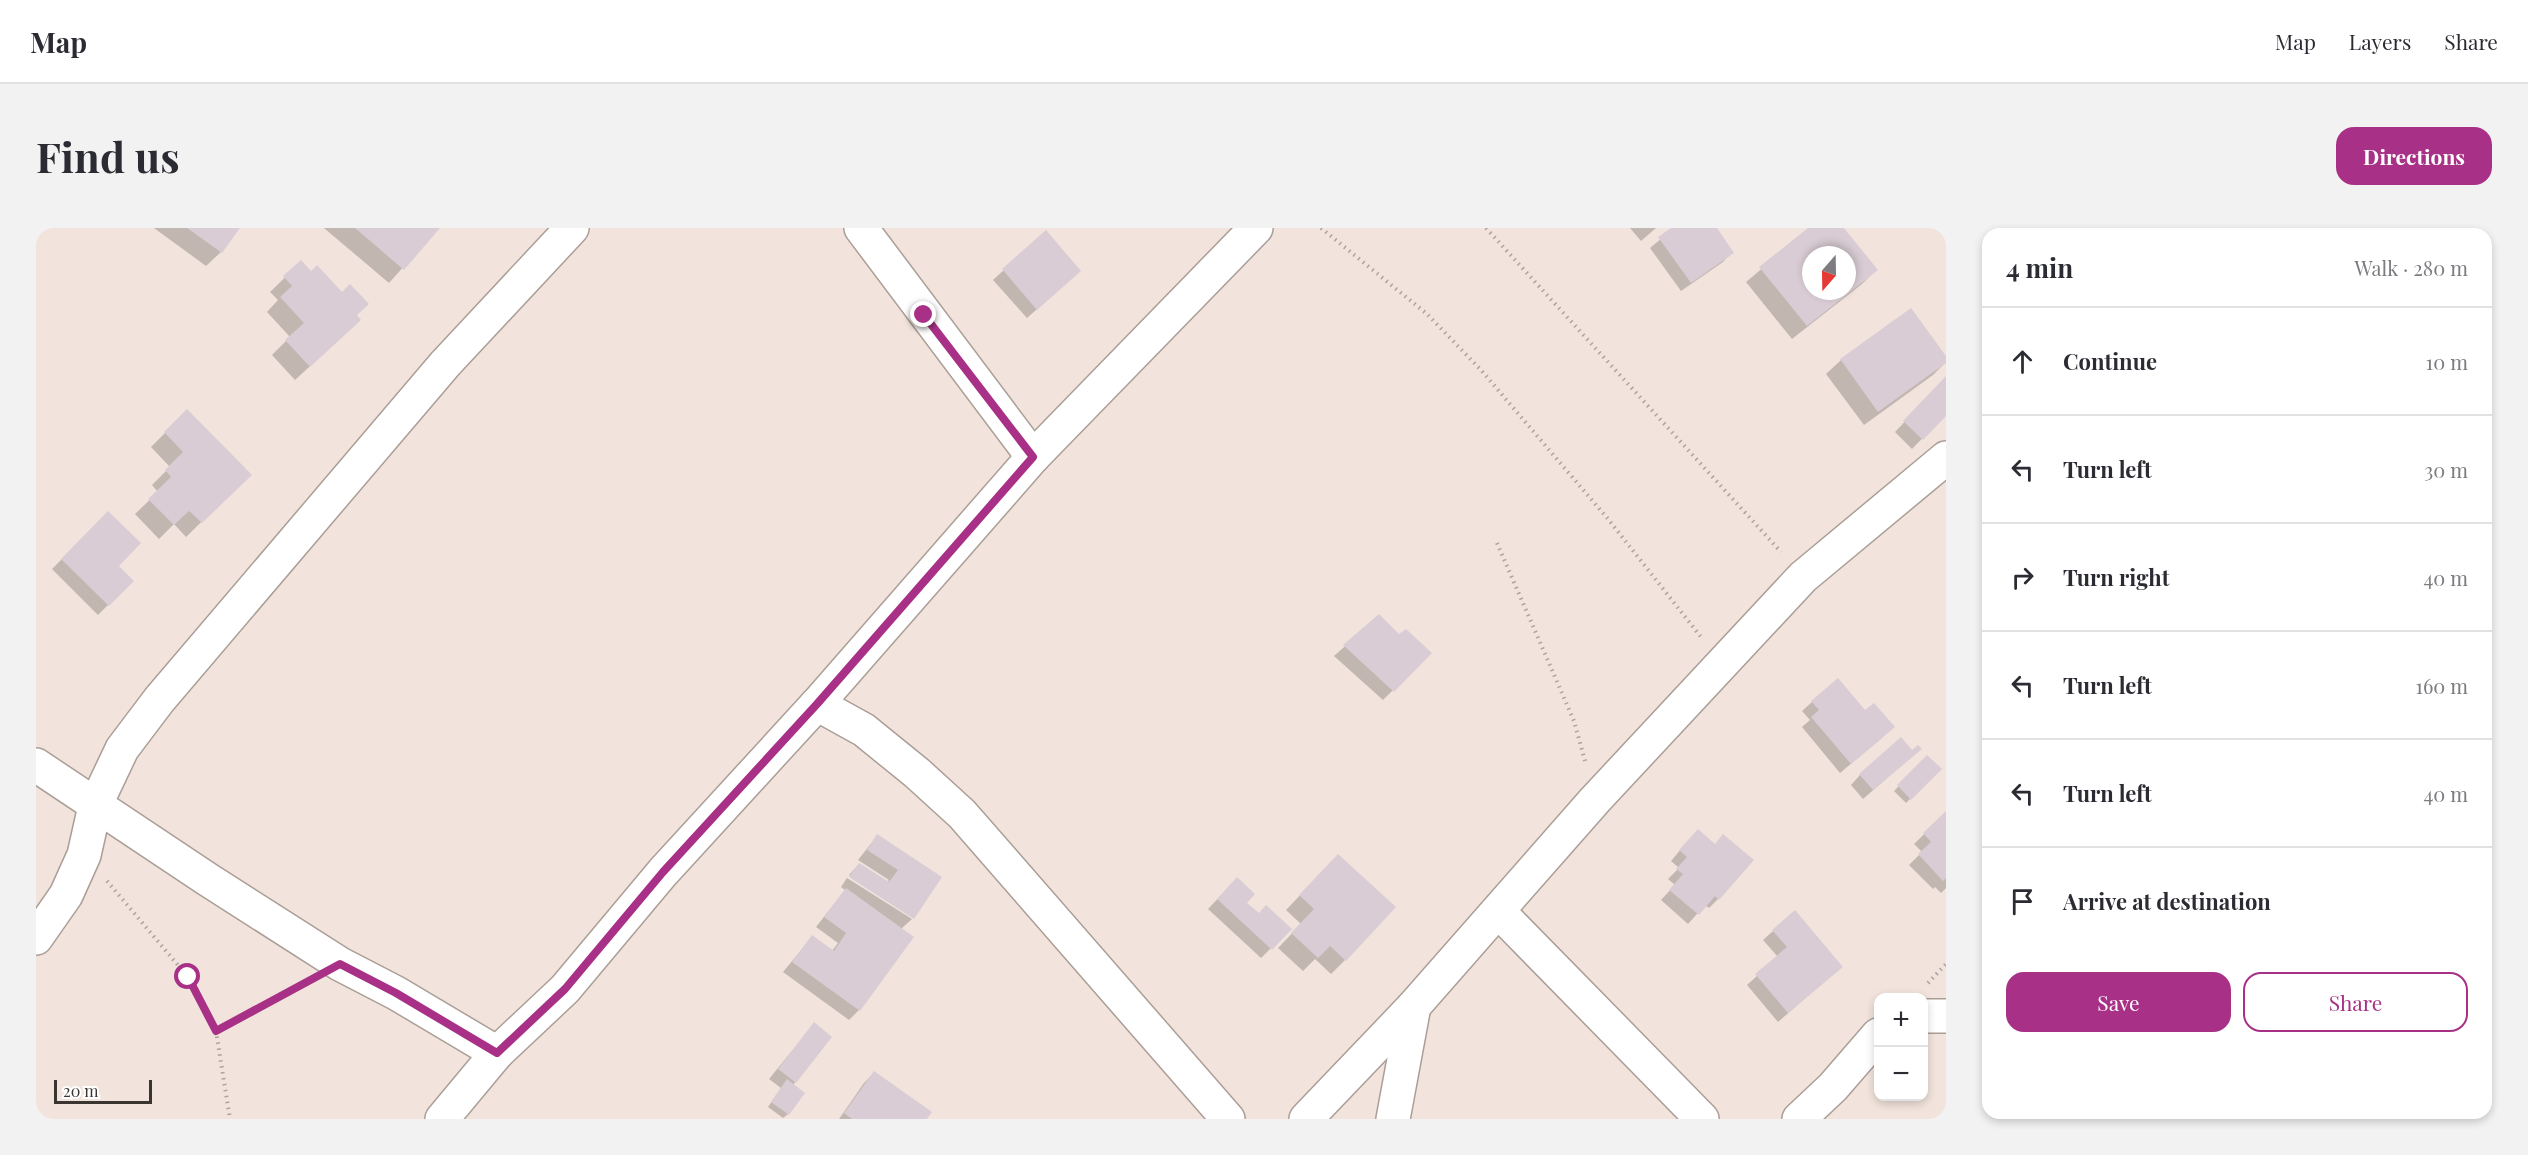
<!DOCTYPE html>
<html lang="en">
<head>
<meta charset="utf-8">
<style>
  :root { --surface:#fff; --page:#f2f2f3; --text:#2b2b33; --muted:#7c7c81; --line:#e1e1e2; --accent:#a83187 }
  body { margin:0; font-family:"Playfair Display",serif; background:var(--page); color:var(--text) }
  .controls { position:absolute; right:18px; bottom:18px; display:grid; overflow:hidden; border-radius:12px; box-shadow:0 3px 9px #0003 }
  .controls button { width:54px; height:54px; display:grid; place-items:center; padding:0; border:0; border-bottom:2px solid var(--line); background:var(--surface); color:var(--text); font:30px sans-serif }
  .compass { position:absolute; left:1766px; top:18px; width:54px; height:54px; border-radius:50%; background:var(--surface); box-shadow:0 3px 9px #0003; rotate:200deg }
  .scale { position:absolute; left:18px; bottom:15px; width:98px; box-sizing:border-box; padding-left:6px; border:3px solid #3b3532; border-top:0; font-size:16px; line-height:21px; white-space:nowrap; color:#3b3532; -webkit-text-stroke:4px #fff; paint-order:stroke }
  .stop { position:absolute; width:18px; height:18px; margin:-14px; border:4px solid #a83187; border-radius:50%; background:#fff }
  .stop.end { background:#a83187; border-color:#fff; box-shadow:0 2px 6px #0008 }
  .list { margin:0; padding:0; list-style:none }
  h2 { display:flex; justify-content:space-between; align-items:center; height:78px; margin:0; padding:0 24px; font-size:26px }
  h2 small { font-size:20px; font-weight:400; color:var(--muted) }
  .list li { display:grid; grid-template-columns:39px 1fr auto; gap:18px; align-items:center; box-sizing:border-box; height:108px; padding:0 24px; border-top:2px solid var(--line) }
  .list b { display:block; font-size:22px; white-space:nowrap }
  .list em { font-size:20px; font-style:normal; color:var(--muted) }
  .actions { display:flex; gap:12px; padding:18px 24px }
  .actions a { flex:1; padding:14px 0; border:2px solid var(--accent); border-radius:18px; text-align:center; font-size:21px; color:var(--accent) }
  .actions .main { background:var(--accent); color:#fff }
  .icon { flex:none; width:33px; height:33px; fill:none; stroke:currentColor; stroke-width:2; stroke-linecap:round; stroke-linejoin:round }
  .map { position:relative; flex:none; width:1910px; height:891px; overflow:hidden; border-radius:18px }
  header { display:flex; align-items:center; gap:36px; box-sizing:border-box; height:84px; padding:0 30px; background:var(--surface); border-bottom:2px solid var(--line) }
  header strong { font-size:28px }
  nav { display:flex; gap:33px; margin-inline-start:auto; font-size:21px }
  .intro { display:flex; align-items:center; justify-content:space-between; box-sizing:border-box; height:144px; padding:0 36px }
  h1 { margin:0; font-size:42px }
  .button { padding:15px 27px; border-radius:18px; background:var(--accent); color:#fff; font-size:21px; font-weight:700 }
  main { display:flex; gap:36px; padding:0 36px }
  aside { flex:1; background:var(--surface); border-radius:18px; box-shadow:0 3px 9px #0003 }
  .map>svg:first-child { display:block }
</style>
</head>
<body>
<header>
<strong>Map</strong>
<nav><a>Map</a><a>Layers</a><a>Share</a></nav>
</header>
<div class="intro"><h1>Find us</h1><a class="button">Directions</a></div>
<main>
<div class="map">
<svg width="1910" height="891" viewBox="0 0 1910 891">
  <rect width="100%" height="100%" fill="#f2e4dc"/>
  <g fill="#0003" fill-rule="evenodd">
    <path d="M118,0H202L185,24L170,38Z"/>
    <path d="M288,0H402L353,55Z"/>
    <path d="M1594,0H1620L1605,13Z"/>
    <path d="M1638,0H1679L1696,24L1687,34L1645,63L1614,20Z"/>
    <path d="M1774,0H1806L1840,42L1826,56L1756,111L1710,54ZM1775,27H1811V63H1775Z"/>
    <path d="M1009,4L1034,52L991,90L957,52Z"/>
    <path d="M265,34L309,106L259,152L236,127L254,109L231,84L242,72L234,64Z"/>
    <path d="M1874,82L1910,131V134L1897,147L1828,197L1790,146L1805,132Z"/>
    <path d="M1910,150V186L1876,221L1859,204Z"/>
    <path d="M151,183L213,247L150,309L138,296L123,311L99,286L122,264L116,257L134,239L115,219Z"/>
    <path d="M72,285L81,338L96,353L62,387L16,341Z"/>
    <path d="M1343,388L1363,408L1394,425L1347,472L1298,428Z"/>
    <path d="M1776,474L1847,509L1804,545L1766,499L1774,492L1766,483Z"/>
    <path d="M1875,524L1874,530L1827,571L1815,557L1824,547Z"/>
    <path d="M1891,529L1904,541L1870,575L1858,563Z"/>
    <path d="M1910,585V660L1905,665L1899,659L1897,661L1873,637L1886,624L1878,616Z"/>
    <path d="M841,608L904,649L877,688L813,647L823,636L851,655L853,652L822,632Z"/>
    <path d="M1652,613L1682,671L1673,680L1669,677L1652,696L1625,672L1639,657L1632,651L1643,640L1635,633Z"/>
    <path d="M1288,642L1309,732L1295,746L1279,731L1267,743L1242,720L1265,696L1250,682Z"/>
    <path d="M811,650L876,691L865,701L823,782L813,792L747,744L776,709L796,723L802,715L780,699L809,662L805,659Z"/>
    <path d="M1191,661L1223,687L1254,701L1225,730L1172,681Z"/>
    <path d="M1737,703L1805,739L1742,794L1711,757L1742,729L1727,712Z"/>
    <path d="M778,796L794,809L757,857L752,886L747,890L732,879L745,860L733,851Z"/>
    <path d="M838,845L889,891H803L828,855Z"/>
  </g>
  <g fill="#d9ccd4" fill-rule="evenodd">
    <path d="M151,0H204L186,25Z"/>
    <path d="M319,0H404L368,42Z"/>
    <path d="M1635,0H1681L1698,25L1655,55L1622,9Z"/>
    <path d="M1772,0H1808L1842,42L1771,98L1723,39ZM1775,27H1811V63H1775Z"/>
    <path d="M1010,2L1045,43L1001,82L966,41Z"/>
    <path d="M265,32L275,43L281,37L306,64L314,56L333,76L321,87L325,92L274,139L249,112L268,95L244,69L256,58L247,48Z"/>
    <path d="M1875,80L1910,128V135L1842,184L1804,131Z"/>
    <path d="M1910,148V188L1887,212L1867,193Z"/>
    <path d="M151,181L216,247L166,295L153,283L138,297L112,271L135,249L129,242L147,224L128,204Z"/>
    <path d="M72,283L105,315L83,338L98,353L73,378L25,331Z"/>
    <path d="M1343,386L1363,406L1370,401L1396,425L1358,464L1307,417Z"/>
    <path d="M1802,450L1829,482L1838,475L1859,499L1815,536L1775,489L1783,482L1775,473Z"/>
    <path d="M1865,509L1876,522L1882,517L1886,521L1837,562L1823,546Z"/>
    <path d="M1891,527L1906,541L1875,572L1861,557Z"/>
    <path d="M1910,583V650L1907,653L1882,626L1895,614L1887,605Z"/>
    <path d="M1662,601L1679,616L1687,606L1718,632L1683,672L1679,668L1663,687L1633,662L1647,646L1640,641L1651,629L1643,622Z"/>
    <path d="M841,606L906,649L878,691L813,649L823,635L853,654L862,642L831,622Z"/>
    <path d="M1302,626L1360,679L1310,733L1294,718L1282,730L1255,705L1278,681L1263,667Z"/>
    <path d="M1201,649L1219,666L1211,675L1223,685L1230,677L1256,701L1236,722L1181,671Z"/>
    <path d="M810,660L878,709L824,783L756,734L776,707L798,723L810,705L788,689Z"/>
    <path d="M1759,682L1807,739L1752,785L1719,746L1751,719L1736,702Z"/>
    <path d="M778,794L796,809L760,855L742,841Z"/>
    <path d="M838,843L896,884L891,891H816L808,885Z"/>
    <path d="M751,851L769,865L753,887L735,874Z"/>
  </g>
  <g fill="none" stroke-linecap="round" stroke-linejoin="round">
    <defs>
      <g id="minor">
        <path d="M825,0L997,229"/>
        <path d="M781,476L828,502L881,545L926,586L1192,891"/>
        <path d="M0,537L171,651L304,736L360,765L461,825"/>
        <path d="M1462,683L1666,891"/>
        <path d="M0,710L30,667L48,627L59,578L86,521L123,472L409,136L536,0"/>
        <path d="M1888,788H1910"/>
        <path d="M406,891L461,825L529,761L627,644L781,476L997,229L1220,0"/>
        <path d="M1270,891L1378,778L1559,572L1767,349L1910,230"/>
        <path d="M1357,891L1378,778"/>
        <path d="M1763,891L1797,859L1842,807"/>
      </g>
    </defs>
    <use href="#minor" stroke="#aa9e97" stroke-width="36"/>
    <g stroke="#aea39d" stroke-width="4" stroke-dasharray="1.5 4.5" stroke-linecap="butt">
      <path d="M1285,0L1391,86L1445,142L1572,291L1665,409"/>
      <path d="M1450,0L1745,324"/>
      <path d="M1461,315L1538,493L1549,533"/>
      <path d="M71,653L152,749L180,803L194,891"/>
      <path d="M1892,755L1910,736"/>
      <path d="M180,803L272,753"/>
    </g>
    <use href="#minor" stroke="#fff" stroke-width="33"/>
  </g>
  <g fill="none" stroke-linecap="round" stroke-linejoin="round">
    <path stroke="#a83187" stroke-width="8" d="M152,749L180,803L304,736L360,765L461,825L529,761L627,644L781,476L997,229L888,87"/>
  </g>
</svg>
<div class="controls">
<button>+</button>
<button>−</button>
</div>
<svg class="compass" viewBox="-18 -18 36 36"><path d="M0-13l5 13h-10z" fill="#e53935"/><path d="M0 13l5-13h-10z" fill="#7c7c81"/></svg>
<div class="scale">20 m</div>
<div class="stop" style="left:152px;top:749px"></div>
<div class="stop end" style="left:888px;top:87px"></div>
</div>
<aside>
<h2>4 min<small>Walk · 280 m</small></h2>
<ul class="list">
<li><svg class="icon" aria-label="ahead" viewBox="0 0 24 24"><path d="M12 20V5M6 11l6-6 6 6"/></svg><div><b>Continue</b></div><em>10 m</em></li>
<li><svg class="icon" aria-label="left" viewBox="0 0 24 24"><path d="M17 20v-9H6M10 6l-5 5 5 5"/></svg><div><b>Turn left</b></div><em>30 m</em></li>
<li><svg class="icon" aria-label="right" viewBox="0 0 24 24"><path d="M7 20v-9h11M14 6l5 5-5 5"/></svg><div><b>Turn right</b></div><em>40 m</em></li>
<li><svg class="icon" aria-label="left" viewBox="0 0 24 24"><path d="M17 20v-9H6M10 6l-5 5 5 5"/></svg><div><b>Turn left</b></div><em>160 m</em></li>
<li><svg class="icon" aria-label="left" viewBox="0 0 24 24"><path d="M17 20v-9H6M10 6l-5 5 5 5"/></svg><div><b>Turn left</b></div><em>40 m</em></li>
<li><svg class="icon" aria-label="arrive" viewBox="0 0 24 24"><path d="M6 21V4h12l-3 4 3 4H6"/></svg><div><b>Arrive at destination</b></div></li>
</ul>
<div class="actions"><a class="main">Save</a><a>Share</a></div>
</aside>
</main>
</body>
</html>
